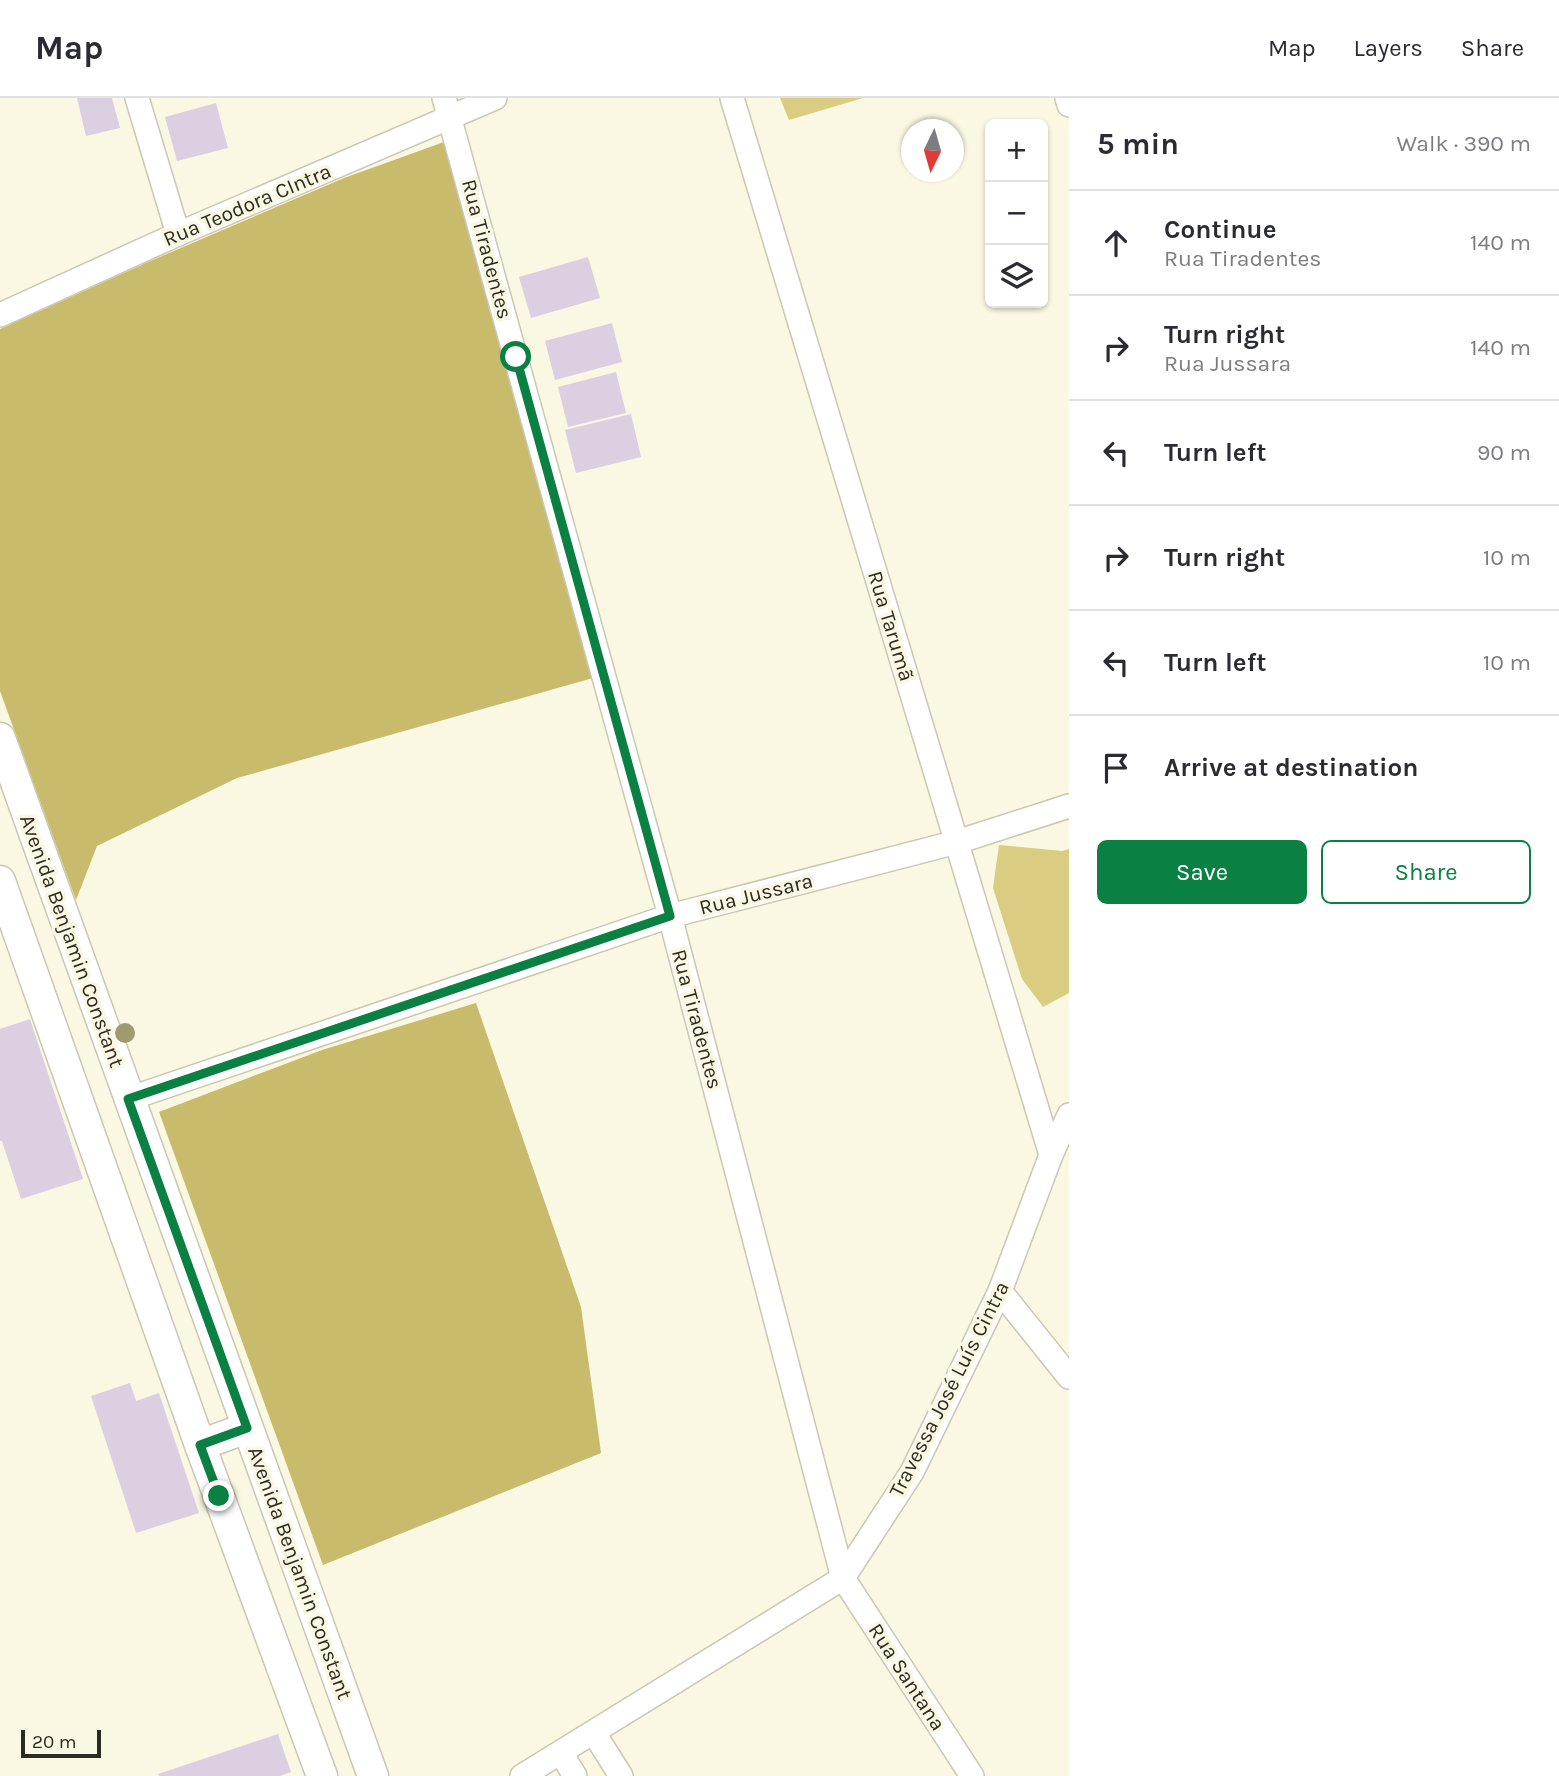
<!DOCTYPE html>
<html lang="en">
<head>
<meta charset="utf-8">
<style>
  :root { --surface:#fff; --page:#f7f7f7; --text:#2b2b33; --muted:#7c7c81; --line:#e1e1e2; --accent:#0b8043 }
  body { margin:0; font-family:Karla,sans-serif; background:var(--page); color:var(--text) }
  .controls { position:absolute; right:21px; top:21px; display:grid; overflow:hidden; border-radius:10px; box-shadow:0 2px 5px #0004 }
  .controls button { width:63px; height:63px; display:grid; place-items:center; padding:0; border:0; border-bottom:2px solid var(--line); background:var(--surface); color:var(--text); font:35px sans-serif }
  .compass { position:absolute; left:901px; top:21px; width:63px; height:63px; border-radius:50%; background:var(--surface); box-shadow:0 2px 5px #0004; rotate:185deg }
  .scale { position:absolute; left:21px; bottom:18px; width:80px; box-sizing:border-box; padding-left:7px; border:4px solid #2c2b23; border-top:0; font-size:19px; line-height:24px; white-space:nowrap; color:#2c2b23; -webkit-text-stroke:5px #faf7e2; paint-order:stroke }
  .stop { position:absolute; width:21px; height:21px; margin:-16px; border:5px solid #0b8043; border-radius:50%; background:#fff }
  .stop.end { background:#0b8043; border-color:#fff; box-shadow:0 2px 7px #0008 }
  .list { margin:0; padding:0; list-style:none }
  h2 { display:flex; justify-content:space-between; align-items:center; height:91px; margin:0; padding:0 28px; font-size:30px }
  h2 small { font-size:23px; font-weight:400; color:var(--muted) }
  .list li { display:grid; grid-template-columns:46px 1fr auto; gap:21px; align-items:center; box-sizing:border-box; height:105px; padding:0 28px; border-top:2px solid var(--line) }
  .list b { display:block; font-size:26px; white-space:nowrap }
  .list p { margin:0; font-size:23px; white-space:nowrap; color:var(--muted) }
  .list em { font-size:23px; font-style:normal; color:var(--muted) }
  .actions { display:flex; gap:14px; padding:21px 28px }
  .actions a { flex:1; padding:16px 0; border:2px solid var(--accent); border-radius:10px; text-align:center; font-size:24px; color:var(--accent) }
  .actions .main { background:var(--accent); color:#fff }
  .icon { flex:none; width:38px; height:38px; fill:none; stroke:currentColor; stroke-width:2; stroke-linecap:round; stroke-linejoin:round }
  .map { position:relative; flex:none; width:1069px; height:1678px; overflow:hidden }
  header { display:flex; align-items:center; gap:42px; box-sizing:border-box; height:98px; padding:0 35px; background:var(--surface); border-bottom:2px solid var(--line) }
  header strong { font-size:33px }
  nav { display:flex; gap:38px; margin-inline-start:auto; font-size:24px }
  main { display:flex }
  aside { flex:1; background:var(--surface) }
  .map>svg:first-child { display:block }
</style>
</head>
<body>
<header>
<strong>Map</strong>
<nav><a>Map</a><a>Layers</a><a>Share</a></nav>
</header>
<main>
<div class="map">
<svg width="1069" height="1678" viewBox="0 0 1069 1678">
  <rect width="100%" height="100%" fill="#faf7e2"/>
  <g fill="#dacd82">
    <path d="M780,0H863L789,22Z"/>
    <path d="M999,747L1062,753L1069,751V895L1043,909L1022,881L993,790Z"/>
  </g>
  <g fill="#c8bb6b">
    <path d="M444,44L593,580L237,680L97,748L76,802L0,593V231L148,164L344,80Z"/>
    <path d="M476,905L581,1209L601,1355L323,1467L159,1014L322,952Z"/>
  </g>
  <g fill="#dad0e2">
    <path d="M77,0H112L120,30L86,38Z"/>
    <path d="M216,5L228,50L177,63L165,19Z"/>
    <path d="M588,159L600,200L531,220L519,179Z"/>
    <path d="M612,225L622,264L555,282L545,243Z"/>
    <path d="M616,274L626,315L568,329L558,289Z"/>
    <path d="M631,316L641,359L576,375L565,332Z"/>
    <path d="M30,921L83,1081L21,1101L2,1043H0V931Z"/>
    <path d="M130,1285L136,1303L159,1295L199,1415L136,1435L91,1298Z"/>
    <path d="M278,1636L291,1674L280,1678H159L158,1676Z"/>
  </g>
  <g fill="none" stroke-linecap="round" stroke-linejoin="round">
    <defs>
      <g id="minor">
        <path d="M137,0L178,136"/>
        <path d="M444,0L670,818L843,1480L972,1678"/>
        <path d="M732,0L1051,1057"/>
        <path d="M1067,0L1069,7"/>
        <path d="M0,217L178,136L495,0"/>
        <path d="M128,1001L670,818L957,744L1069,708"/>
        <path d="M1000,1193L1069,1279"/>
        <path d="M594,1635L621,1678"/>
        <path d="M561,1655L575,1678"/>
        <path d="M522,1678L843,1480L912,1374L1000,1193L1051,1057L1069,1017"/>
      </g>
      <g id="tertiary">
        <path d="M0,640L373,1678"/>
        <path d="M0,783L200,1347L322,1678"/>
        <path d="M200,1347L247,1330"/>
      </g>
    </defs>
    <use href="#minor" stroke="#cac7b3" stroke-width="26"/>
    <use href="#tertiary" stroke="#cac7b3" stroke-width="33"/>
    <use href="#minor" stroke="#fff" stroke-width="23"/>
    <use href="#tertiary" stroke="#fff" stroke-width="30"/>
  </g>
  <circle fill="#a19a6e" cx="125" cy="935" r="10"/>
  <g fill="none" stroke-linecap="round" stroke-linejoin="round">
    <path stroke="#0b8043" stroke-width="9" d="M219,1398L200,1347L247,1330L128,1001L670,818L516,259"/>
  </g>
  <g text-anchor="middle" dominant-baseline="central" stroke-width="7" stroke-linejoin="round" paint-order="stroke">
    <g font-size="21" fill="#2c2b23" stroke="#faf7e2">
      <text transform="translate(247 107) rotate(-23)">Rua Teodora CIntra</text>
      <text transform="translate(487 151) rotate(75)">Rua Tiradentes</text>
      <text transform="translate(891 528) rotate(73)">Rua Tarumã</text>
      <text transform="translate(756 796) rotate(-14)">Rua Jussara</text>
      <text transform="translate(72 843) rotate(70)">Avenida Benjamin Constant</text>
      <text transform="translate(697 921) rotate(75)">Rua Tiradentes</text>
      <text transform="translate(949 1291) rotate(-63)">Travessa José Luís Cintra</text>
      <text transform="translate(300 1475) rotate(70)">Avenida Benjamin Constant</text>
      <text transform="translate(907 1579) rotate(57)">Rua Santana</text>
    </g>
  </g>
</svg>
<div class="controls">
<button>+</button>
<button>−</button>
<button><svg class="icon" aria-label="layers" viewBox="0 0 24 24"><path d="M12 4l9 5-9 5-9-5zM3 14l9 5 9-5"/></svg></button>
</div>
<svg class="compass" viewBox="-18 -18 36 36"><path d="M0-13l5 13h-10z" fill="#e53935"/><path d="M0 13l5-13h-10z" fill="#7c7c81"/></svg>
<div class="scale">20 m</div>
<div class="stop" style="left:516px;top:259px"></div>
<div class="stop end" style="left:219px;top:1398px"></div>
</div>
<aside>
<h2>5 min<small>Walk · 390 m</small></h2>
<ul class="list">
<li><svg class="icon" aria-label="ahead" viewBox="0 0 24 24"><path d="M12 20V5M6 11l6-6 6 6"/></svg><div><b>Continue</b><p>Rua Tiradentes</p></div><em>140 m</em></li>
<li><svg class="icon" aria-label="right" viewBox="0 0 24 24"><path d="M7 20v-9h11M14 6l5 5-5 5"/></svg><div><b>Turn right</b><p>Rua Jussara</p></div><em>140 m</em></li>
<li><svg class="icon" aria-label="left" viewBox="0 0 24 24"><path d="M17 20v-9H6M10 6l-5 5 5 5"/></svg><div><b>Turn left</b></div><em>90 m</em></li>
<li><svg class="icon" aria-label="right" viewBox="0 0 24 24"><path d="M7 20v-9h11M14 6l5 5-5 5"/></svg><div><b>Turn right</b></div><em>10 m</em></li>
<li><svg class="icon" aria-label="left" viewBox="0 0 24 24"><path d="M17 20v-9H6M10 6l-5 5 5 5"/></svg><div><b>Turn left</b></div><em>10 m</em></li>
<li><svg class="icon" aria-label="arrive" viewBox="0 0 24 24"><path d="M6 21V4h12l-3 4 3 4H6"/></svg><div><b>Arrive at destination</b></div></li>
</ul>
<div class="actions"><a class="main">Save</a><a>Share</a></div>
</aside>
</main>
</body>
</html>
